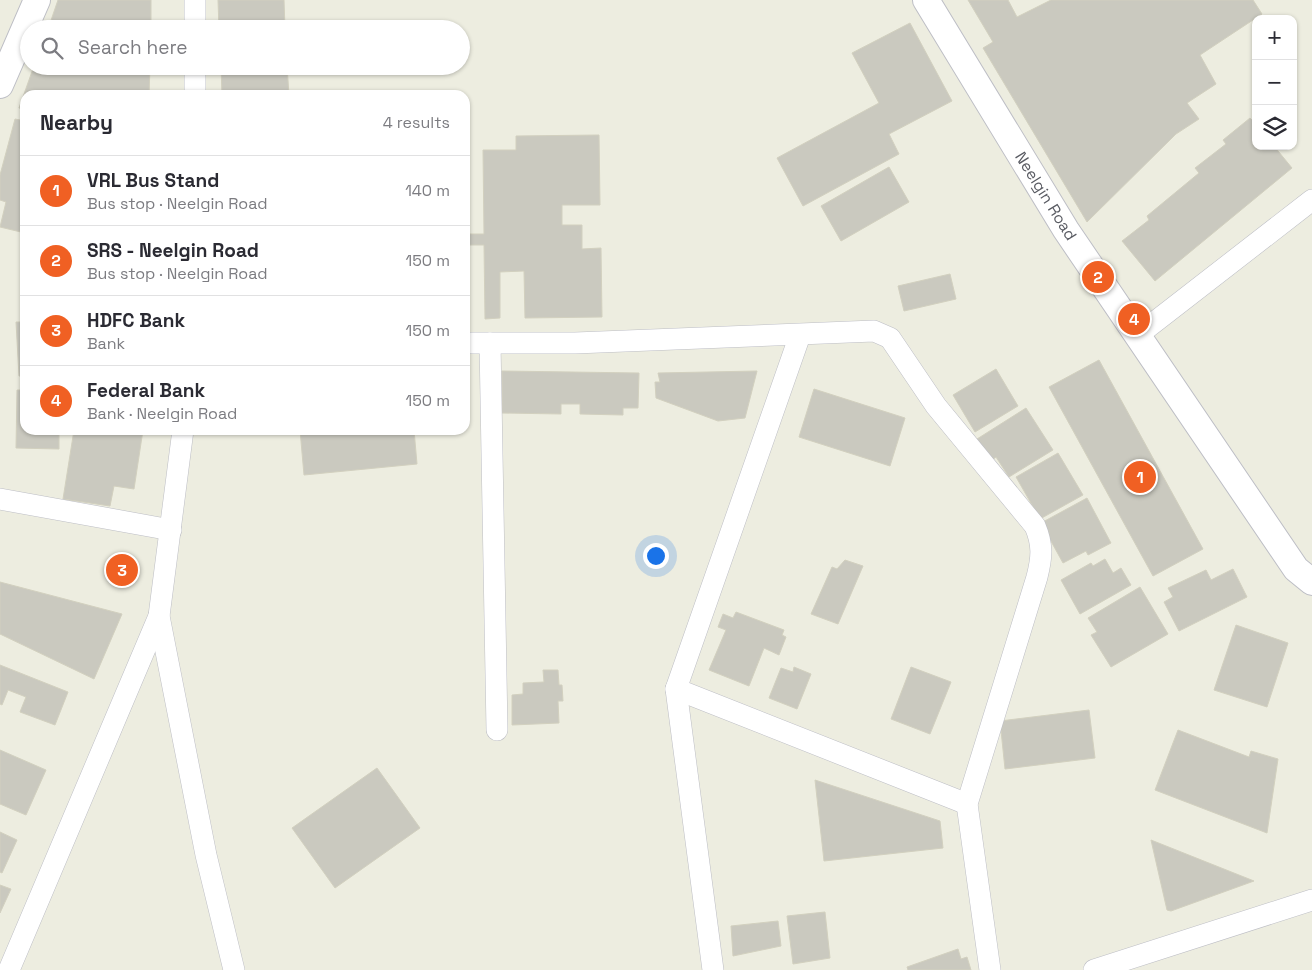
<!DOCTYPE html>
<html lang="en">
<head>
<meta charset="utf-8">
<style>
  :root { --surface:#fff; --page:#f7f7f7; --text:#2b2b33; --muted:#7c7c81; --line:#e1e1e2; --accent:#f06023 }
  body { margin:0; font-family:"Space Grotesk",sans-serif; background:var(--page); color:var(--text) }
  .controls { position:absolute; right:15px; top:15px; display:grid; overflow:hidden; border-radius:10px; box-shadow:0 1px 4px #0004 }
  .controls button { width:45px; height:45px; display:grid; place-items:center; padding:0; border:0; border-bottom:1px solid var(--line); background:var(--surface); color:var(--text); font:25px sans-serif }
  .you { position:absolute; left:655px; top:555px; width:18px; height:18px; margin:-12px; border:4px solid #fff; border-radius:50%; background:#1a73e8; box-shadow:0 0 0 8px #1a73e833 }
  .badge { display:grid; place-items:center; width:32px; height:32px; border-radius:50%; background:var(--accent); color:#fff; font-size:16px; font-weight:700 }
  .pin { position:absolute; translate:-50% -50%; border:2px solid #fff; box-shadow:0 1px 5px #0006 }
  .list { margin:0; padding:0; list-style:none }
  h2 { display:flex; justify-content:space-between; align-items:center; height:65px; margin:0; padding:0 20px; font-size:21px }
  h2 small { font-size:16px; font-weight:400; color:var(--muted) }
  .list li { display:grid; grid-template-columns:32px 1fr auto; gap:15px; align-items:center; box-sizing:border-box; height:70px; padding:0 20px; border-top:1px solid var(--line) }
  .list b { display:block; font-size:19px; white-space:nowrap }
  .list p { margin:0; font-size:16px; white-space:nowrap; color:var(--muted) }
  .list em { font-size:16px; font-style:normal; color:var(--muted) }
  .icon { flex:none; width:28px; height:28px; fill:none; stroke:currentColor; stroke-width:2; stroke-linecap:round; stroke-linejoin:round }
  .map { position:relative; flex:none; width:1312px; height:970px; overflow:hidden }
  .search { position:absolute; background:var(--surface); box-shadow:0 1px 4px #0004; left:20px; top:20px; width:450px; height:55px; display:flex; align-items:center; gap:12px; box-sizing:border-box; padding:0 18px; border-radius:28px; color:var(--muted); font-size:19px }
  .panel { position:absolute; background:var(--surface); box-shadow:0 1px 4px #0004; left:20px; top:90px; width:450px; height:345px; border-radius:15px }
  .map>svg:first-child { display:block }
</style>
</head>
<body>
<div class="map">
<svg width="1312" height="970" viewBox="0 0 1312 970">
  <rect width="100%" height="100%" fill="#edede0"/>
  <g fill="#cac9bf" stroke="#d2d0bf">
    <path d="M58,0H151V29H48Z"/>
    <path d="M218,0H284L285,29H219Z"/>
    <path d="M968,0H1008L1017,17L1051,0H1253L1262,14L1200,55L1216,84L1187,103L1199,119L1176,134L1087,222L983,48L993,42Z"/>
    <path d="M910,23L952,101L889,134L899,154L803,206L777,158L879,103L852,53Z"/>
    <path d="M34,66H150L149,95H25V109L19,108Z"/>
    <path d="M221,66H287L289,95H222Z"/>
    <path d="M1250,118L1256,124V146H1274L1292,168L1155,281L1122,241L1149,220L1147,216L1199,173L1195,168L1226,144L1223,140Z"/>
    <path d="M15,119L25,121V233L0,227L6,202L0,200V175Z"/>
    <path d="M599,135L600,205H562V225H582V249L601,248L602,317L525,318L524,271L500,272V318L485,319L484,245H465V207V234H484L483,150H516V136Z"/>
    <path d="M889,167L909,202L841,241L821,206Z"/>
    <path d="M950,274L956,299L904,311L898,286Z"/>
    <path d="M16,322H25V376H19Z"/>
    <path d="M1099,360L1203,549L1153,576L1049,387Z"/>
    <path d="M996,369L1018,406L975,432L953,395Z"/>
    <path d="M502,371L639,373L638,408H623V415L580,414V404H561V414L502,413Z"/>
    <path d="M757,371L745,418L718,421L656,398L655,382H660L658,373Z"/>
    <path d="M814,389L905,418L890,466L799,437Z"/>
    <path d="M17,390H25V430H59V449L16,448Z"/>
    <path d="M1026,408L1053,450L1009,477L996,457L991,461L977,439Z"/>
    <path d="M74,430H143L134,489L114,486L110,506L63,499Z"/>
    <path d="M300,430H414L417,464L304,475Z"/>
    <path d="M1058,453L1083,495L1040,519L1016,477Z"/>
    <path d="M1087,498L1111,543L1088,555L1086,551L1063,563L1041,523Z"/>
    <path d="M1105,559L1113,573L1121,568L1131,585L1080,614L1061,580L1091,563L1093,566Z"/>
    <path d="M845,560L863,566L838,624L811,614L832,567L837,569Z"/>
    <path d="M1233,569L1247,597L1179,631L1164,602L1173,597L1168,588L1206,570L1211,580Z"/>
    <path d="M0,582L122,614L94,679L0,634Z"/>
    <path d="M1140,587L1168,634L1111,667L1091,635L1097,632L1088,618Z"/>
    <path d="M736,612L784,630L782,635L786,637L779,655L764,648L749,686L709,670L726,630L718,627L723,614L733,618Z"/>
    <path d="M1236,625L1288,643L1267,707L1214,690Z"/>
    <path d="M0,665L68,692L55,725L20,712L26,697L8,690L2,705L0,704Z"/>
    <path d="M794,667L811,674L797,709L769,698L781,668L793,672Z"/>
    <path d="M911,667L951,682L930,734L891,719Z"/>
    <path d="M543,670H558L559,685H562L563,701H558L559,723L512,725V695L523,694V683L544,682Z"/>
    <path d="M1089,710L1095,758L1005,769L1000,721Z"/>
    <path d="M1178,730L1249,757L1251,751L1278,759L1267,833L1155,790Z"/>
    <path d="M0,750L46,770L26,815L0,804Z"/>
    <path d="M377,768L420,828L335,888L292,828Z"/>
    <path d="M815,780L940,821L943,848L824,861Z"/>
    <path d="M0,832L17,840L2,873L0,872Z"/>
    <path d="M1151,840L1254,881L1171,911L1167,910Z"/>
    <path d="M0,885L11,889L0,913Z"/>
    <path d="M825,912L830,958L793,964L787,916Z"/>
    <path d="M778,921L781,946L733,956L731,926Z"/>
    <path d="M958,949L961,959L967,957L971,970H908L907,967Z"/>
  </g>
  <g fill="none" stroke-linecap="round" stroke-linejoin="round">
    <defs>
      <g id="minor">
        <path d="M195,29V0"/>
        <path d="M195,95V66"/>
        <path d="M1138,335L1312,200"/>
        <path d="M465,343H575L874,331L890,338L936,406L1035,526C1043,545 1042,557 1037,577L967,804L990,970"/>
        <path d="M490,343L497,730"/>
        <path d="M0,499L171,530"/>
        <path d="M159,616L206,855L234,970"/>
        <path d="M676,689L967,804"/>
        <path d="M9,970L159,616L183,430"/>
        <path d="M713,970L676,689L800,335"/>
        <path d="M1094,970L1312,900"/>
      </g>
      <g id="tertiary">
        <path d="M926,0L1066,230L1296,569L1312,582"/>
        <path d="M0,85L37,0"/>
      </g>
    </defs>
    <use href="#minor" stroke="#bdbec5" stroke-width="22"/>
    <use href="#tertiary" stroke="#bdbec5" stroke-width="28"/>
    <use href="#minor" stroke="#fff" stroke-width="21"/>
    <use href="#tertiary" stroke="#fff" stroke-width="26"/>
  </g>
  <g text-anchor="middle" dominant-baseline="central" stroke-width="4" stroke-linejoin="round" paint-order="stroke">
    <g font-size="16" fill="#595b62" stroke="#fff">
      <text transform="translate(1046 196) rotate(58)">Neelgin Road</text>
    </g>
  </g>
</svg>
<div class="controls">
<button>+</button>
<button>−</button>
<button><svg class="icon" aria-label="layers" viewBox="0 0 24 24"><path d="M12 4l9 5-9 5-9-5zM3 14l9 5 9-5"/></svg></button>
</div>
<div class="you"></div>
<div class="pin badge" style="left:1140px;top:477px">1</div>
<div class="pin badge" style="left:1098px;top:277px">2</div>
<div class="pin badge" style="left:122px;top:570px">3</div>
<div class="pin badge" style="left:1134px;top:319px">4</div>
<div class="search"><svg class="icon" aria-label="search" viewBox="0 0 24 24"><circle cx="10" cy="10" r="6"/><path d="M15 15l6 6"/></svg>Search here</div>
<section class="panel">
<h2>Nearby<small>4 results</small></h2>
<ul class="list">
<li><span class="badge">1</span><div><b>VRL Bus Stand</b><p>Bus stop · Neelgin Road</p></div><em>140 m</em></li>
<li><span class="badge">2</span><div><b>SRS - Neelgin Road</b><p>Bus stop · Neelgin Road</p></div><em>150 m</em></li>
<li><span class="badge">3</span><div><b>HDFC Bank</b><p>Bank</p></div><em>150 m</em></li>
<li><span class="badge">4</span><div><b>Federal Bank</b><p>Bank · Neelgin Road</p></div><em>150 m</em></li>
</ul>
</section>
</div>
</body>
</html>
